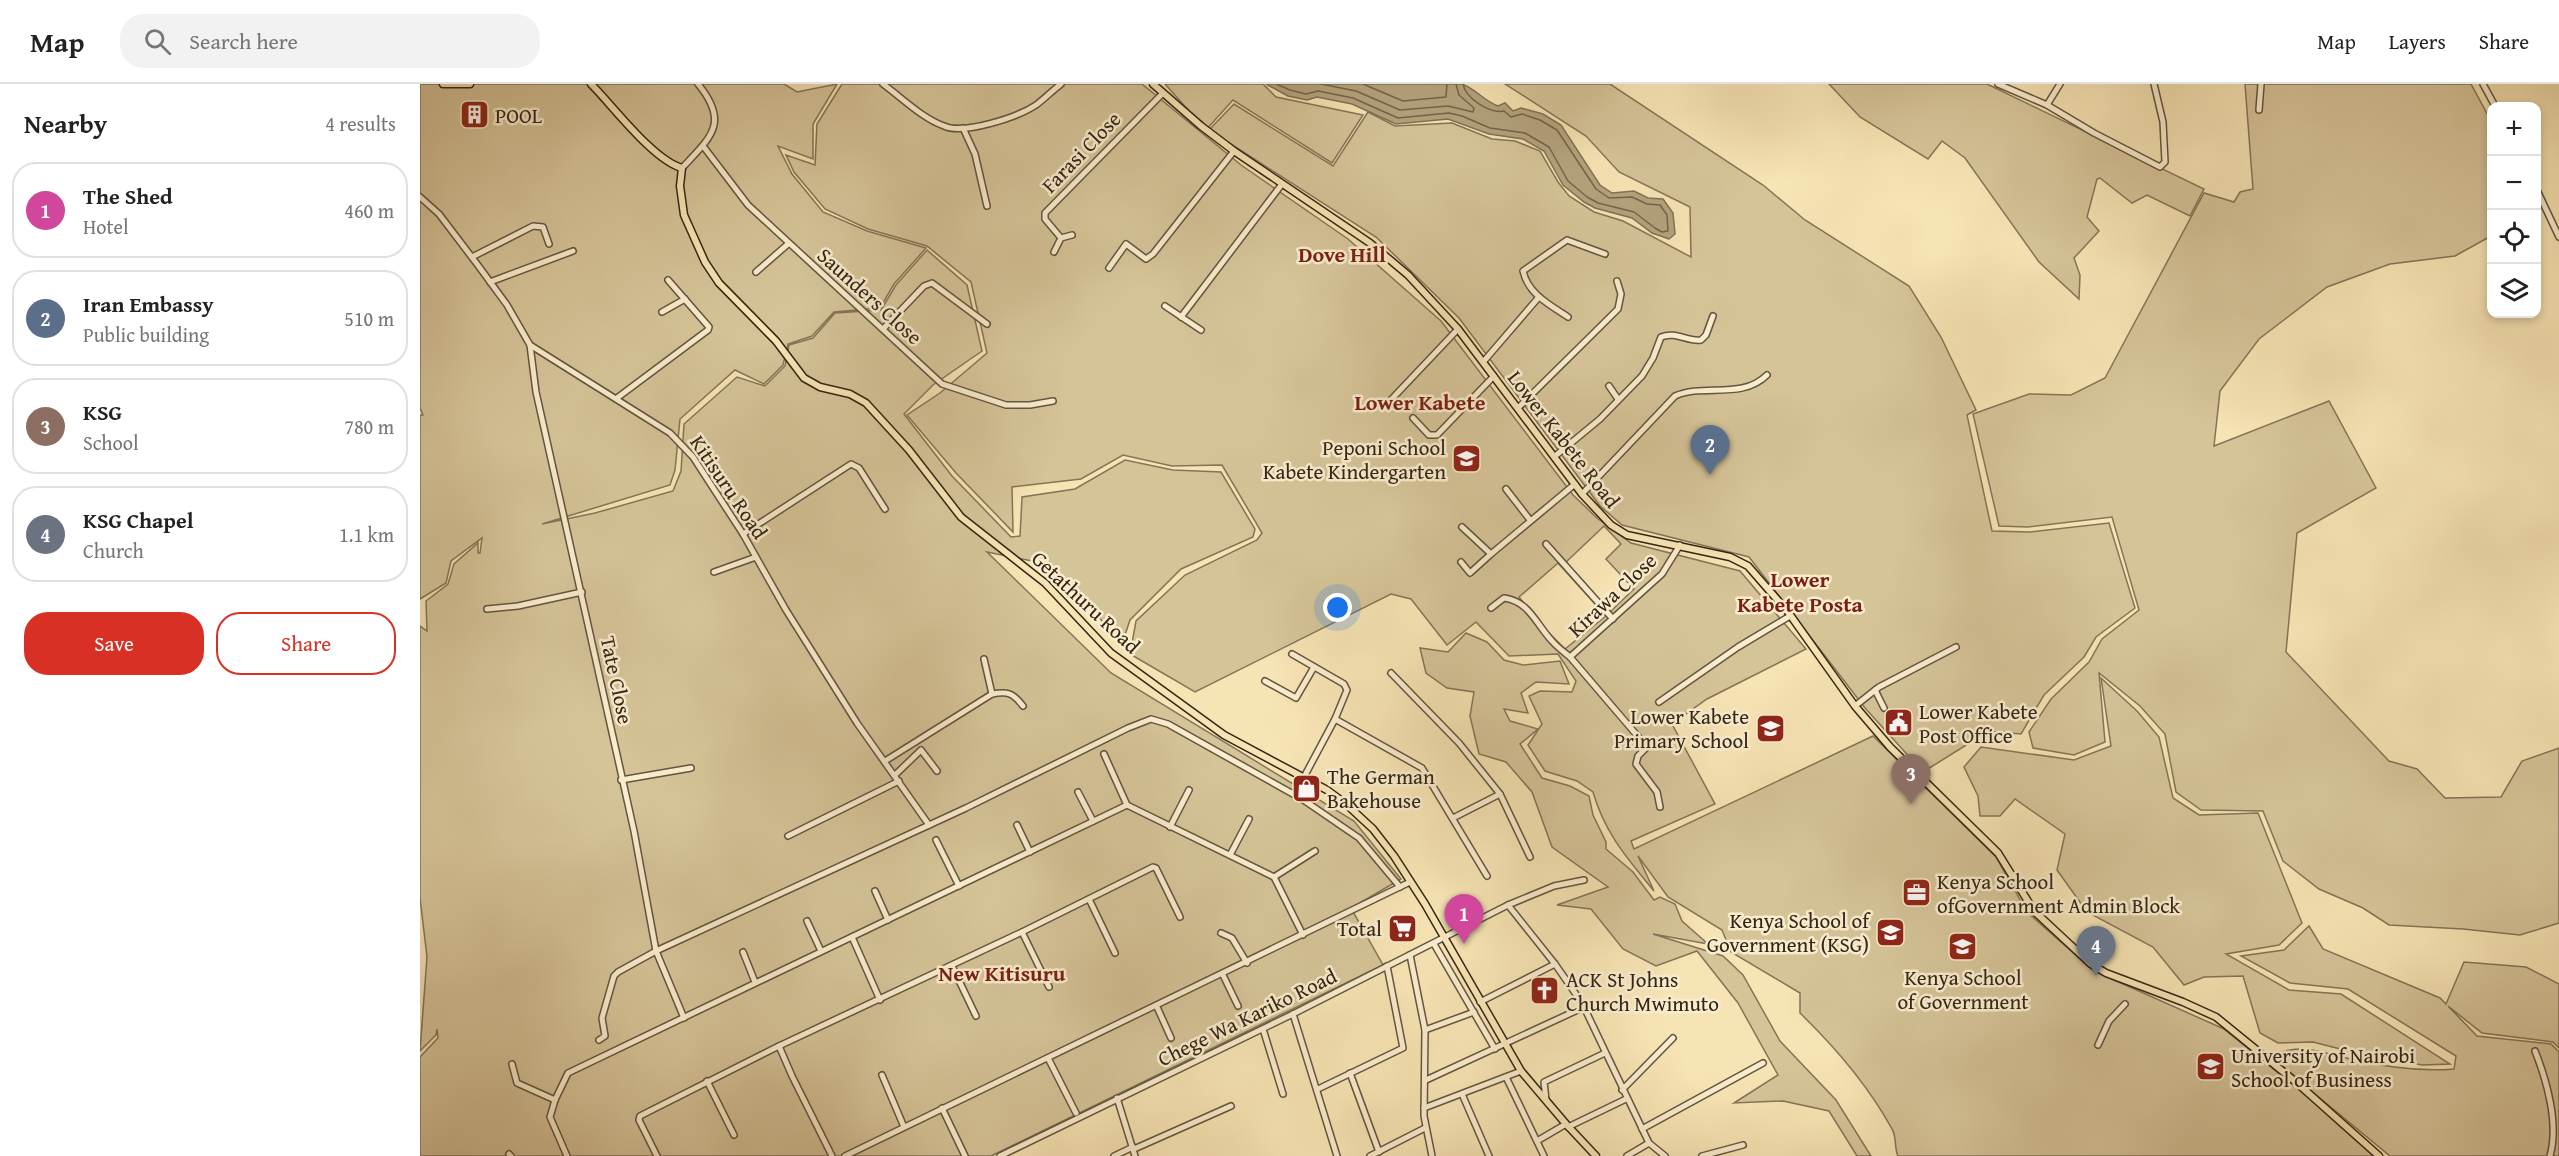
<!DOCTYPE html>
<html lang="en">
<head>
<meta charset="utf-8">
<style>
  :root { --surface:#fff; --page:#f2f2f2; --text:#222; --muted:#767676; --line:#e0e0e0; --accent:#d93025 }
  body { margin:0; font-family:"Gentium Book Plus",serif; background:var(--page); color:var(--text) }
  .controls { position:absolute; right:18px; top:18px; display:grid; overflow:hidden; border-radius:12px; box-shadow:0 3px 9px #0003 }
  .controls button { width:54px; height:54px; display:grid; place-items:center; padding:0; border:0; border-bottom:2px solid var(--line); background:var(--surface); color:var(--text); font:30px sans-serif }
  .you { position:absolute; left:918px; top:524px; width:21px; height:21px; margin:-15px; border:4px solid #fff; border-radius:50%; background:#1a73e8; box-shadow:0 0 0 9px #1a73e833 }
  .badge { display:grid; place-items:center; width:39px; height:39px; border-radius:50%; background:var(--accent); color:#fff; font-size:20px; font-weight:700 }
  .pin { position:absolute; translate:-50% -50px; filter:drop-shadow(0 2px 3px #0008) }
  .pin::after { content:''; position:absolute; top:32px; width:21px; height:18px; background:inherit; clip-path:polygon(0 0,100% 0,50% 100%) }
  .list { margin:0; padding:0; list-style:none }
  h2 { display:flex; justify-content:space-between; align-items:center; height:78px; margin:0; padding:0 24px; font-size:26px }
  h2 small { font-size:20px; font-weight:400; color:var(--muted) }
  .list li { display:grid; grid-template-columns:39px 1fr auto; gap:18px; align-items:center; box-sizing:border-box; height:96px; margin:0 12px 12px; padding:0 12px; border:2px solid var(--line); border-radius:24px }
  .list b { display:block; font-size:22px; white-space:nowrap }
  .list p { margin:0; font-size:20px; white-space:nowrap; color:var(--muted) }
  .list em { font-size:20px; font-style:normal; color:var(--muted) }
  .actions { display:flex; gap:12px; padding:18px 24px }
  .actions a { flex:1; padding:14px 0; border:2px solid var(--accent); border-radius:24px; text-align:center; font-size:21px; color:var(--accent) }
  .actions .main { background:var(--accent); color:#fff }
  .icon { flex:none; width:33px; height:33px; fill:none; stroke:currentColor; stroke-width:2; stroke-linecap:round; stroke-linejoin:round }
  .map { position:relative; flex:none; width:2139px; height:1072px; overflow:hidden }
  header { display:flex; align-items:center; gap:36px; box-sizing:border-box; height:84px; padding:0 30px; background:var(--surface); border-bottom:2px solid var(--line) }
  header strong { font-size:28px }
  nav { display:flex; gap:33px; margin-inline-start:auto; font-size:21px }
  .search { width:420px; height:54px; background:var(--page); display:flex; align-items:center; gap:15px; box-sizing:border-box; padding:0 21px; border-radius:24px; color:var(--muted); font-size:22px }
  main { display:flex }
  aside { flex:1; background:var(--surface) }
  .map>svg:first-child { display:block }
</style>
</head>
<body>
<header>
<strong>Map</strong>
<div class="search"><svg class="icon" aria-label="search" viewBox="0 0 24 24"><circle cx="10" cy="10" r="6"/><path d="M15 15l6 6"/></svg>Search here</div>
<nav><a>Map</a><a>Layers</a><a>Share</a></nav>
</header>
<main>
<aside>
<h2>Nearby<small>4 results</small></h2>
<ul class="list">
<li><span class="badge" style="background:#d1479c">1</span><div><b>The Shed</b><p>Hotel</p></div><em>460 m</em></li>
<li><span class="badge" style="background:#5c6f8a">2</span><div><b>Iran Embassy</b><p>Public building</p></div><em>510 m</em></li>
<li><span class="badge" style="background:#8d6e63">3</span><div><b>KSG</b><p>School</p></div><em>780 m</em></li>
<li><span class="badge" style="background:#6b7280">4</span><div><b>KSG Chapel</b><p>Church</p></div><em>1.1 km</em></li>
</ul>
<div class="actions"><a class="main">Save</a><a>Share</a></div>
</aside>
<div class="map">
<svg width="2139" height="1072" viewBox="0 0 2139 1072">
  <rect width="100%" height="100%" fill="#f7e4b4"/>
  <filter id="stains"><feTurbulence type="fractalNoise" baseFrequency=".00333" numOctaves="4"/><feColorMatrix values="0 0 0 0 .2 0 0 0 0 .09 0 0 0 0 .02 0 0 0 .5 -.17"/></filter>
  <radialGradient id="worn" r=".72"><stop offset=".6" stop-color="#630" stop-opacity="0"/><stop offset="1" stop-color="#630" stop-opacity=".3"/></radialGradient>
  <g fill="#d6c499" stroke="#847458" stroke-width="1.5" fill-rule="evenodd">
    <path d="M0,0H364L377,8L417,0L393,40V75L358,62L372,90L403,128L447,147L506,164L474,200L460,224L414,228L392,252L368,260L363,281L344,300L315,286L260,335L255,386L250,401L122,440L175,429L253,407L261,387L264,340L317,293L345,302L365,282L369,261L393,254L415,229L461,226L476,201L507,166L547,201L562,267L513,301L484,330L532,392L591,453L600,452L602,413L655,405L705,376L753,386L801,388L835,445L833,453L761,485L710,536L702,560L657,508L627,480L567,468L691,589L934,737L981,795L931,824L963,881L571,1072H0V973L18,954L17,945L16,951L0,967L7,873L0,814V542L7,547L6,517L28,500L34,480L58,459V469H60L62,454L31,477L26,499L0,515V331H3L0,324Z"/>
    <path d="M422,0H722L821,81L928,155L1021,237L1153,411L1177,434L1211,459L1320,487L1386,565L1287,615L1252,640L1295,720L1211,757L1214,765L1453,652L1576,773L1607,828L1674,887L1804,945L1892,1016L1954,1072H1478C1474,1064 1477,1053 1472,1045C1448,1001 1416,964 1380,929V909L1311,868L1302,846L1248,813L1218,772L1234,807C1208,775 1185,750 1173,708L1157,697L1125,687L1108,661L1122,640L1109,612L1120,607L1152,608L1156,597L1138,570L1089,572L1056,538L1027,561L991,515L971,510L775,608L710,570L716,537L765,491L837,456L842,449L802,381L752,382L703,371L661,395L592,403L593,448L536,389L487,331L520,309L567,269L551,198L507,162L448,145L405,125L374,88L366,71L395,81L397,40ZM1184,442L1201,460L1186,475L1214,505L1190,528L1144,480ZM1138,479L1186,532L1145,565L1120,540L1099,513Z"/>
    <path d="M745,0H843L856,13L943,31L912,79L813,16L786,46Z"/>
    <path d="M1085,0H1190L1343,101L1385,136L1489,202L1521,253L1556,326L1547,331L1572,447L1610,448L1689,439L1715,524L1676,553L1664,573L1624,611L1601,650L1555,646L1548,660L1503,688L1445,624L1329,473L1202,441L1180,422L1039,234L956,153L789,46L814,20L913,82L948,28L975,42L1032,39L1072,55L1095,57L1120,67L1138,98L1149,112L1174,128L1203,137L1271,173L1270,123L1199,88L1166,52Z"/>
    <path d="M1409,0H1567L1784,105L1770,132L1727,111L1712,119L1680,94L1677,95L1667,133L1679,147L1654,174L1660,191L1659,215L1619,178L1545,74L1522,57L1508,75L1440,33Z"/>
    <path d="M1825,0H2051L2071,37V152L2035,172L1970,180L1907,203L1839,255L1800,307L1794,362L1909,317L1956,404L1877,449L1866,568L1969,677L1997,685L2025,714L2081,713L2102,677L2139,664V839L2100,851L2043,845L1969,841L1943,824L1899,805L1863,777L1843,727L1781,726L1756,708L1745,650L1720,622L1679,589L1685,658L1654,671L1613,664L1609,648L1631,615L1669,578L1682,555L1719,526L1692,433L1608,443L1579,442L1553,330L1609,310L1651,311L1685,294L1784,109L1814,118L1820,108L1833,105Z"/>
    <path d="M1046,549L1067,558L1084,576L1103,581L1140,577L1149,600L1116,598L1101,609L1108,629L1084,625L1090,637L1118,645L1100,660L1122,694L1150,702L1169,712L1173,731L1186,758V765L1213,788L1234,816L1240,813L1255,820L1262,837L1288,860L1233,850L1303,872L1323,891L1360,957L1416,1016L1451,1072H1437L1409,1027L1363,1017L1314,1019L1358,991L1318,919L1277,867L1236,882L1203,865L1171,825L1137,821L1188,803L1132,763L1112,708L1086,678L1059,670L1050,632L1054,608L1027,604L1006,589L1000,564L1028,568Z"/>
    <path d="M1681,594L1717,627L1739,653L1753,714L1779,731L1838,729L1882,839L1859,861L1806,870L1869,906L1921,910L2030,980L2002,981L1928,967L1893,958L1858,959L1840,949L1823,892L1784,893L1764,901L1733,863L1667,828L1637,786L1645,750L1595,715L1580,732H1560L1558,712L1544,683L1561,663L1654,676L1691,662Z"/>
    <path d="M1889,842L1903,865L2020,914L2026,920L2044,878L2106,883L2139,900V964L2133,958L2062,949L2028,922L2057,952L2131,960L2139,968V1072H1970L1850,973C1880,957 1901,969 1931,975C1965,983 2000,988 2034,985L2036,972L1928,905L1870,899L1821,872L1864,866Z"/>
  </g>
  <path fill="#b4a37e" stroke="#807154" stroke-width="1.5" d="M846,0H1042C1056,5 1064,17 1078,22L1085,19L1093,27L1101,24L1123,30L1141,41L1180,101L1192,109L1214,107L1228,114L1243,115L1253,129L1255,150L1249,155L1232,149L1212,134L1175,124L1164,118L1143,101L1124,67L1103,55L1069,50L1028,35L976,40L932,20L897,13L887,16L868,12Z"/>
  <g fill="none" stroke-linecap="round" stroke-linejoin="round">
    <g stroke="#73644a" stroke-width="1.5">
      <path d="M856,0L870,6L886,10L898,7L933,14L978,34L1029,29L1042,32L1070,44L1105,49L1129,63L1148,97L1167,113L1178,119L1214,128L1235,144L1242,148L1248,147L1247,131L1240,121L1227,120L1212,113L1189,114L1176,105L1137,46L1120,36L1102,30L1091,33L1084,27C1070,30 1045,14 1043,0"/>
      <path d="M901,0L936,7L980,26L1028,22L1053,28L1054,24L1039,11L1036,0"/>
      <path d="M943,0L983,17L1026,13L1027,0"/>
    </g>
    <defs>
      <g id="minor">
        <path d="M463,0C482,14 502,34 524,42C544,51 598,33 616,21C624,15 632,7 641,0"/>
        <path d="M1578,0L1627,21L1640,0"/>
        <path d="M2063,0L2075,22"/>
        <path d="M1627,21L1674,49L1740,83L1745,78L1743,38L1734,0"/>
        <path d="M1839,26L1841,0"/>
        <path d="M543,44L555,70L567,122"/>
        <path d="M283,62L328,121L522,300L586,321H610L633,317"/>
        <path d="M262,84C291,53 310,39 278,0"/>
        <path d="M2116,104L2139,153"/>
        <path d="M0,113L19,130L57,180L87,221L110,261L250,349L273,373L323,450L366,526L437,639L509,741"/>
        <path d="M641,154L625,135V129L743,9"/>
        <path d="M634,168L641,154L652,151"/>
        <path d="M52,173L113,142L123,143L129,160"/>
        <path d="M689,184L706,160L726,175L733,170L814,67"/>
        <path d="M336,188L368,160"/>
        <path d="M70,198L153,167"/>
        <path d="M745,222L781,246"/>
        <path d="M242,228L265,215"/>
        <path d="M761,233L862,100"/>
        <path d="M1148,233C1130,221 1108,210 1103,187L1147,156L1185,170"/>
        <path d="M464,244L504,202L512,199L567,240"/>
        <path d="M110,261L116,308L214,747L236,867L264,934"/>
        <path d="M1064,277L1119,213"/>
        <path d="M1189,302L1198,315"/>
        <path d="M197,314L288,246L289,243L248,196"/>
        <path d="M968,319L1038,245"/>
        <path d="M1098,324L1198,225L1201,210L1197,197"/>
        <path d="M993,334L1009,351H1017L1074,292"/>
        <path d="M1134,373L1180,335L1222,292L1233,274L1241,253C1256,247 1267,258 1281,256L1286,251L1293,232"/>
        <path d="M1086,405L1110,436"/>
        <path d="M1162,410L1255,312C1284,299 1322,316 1347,291"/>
        <path d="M1042,443L1071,470L1155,400"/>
        <path d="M323,450L431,380L439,384L465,425"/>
        <path d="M1126,460L1193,535"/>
        <path d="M1041,478L1050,489L1071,470"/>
        <path d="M294,488L336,473"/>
        <path d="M1071,524L1084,514C1109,517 1116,540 1132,557C1137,563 1144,568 1150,573"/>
        <path d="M67,525L98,522L162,508"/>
        <path d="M872,570L924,600L927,606L915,635L884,693"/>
        <path d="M564,575L572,610"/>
        <path d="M971,589L1039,659L1080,710L1110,773"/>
        <path d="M845,597L876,614L894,583"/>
        <path d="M1455,606L1464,624"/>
        <path d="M1239,618L1318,563L1370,532"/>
        <path d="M1435,622L1459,603L1536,563"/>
        <path d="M915,635L1002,684L1067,792"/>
        <path d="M684,670L707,721"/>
        <path d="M465,677L572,610C588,607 593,609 603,622"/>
        <path d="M475,691L501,666L517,687"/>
        <path d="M201,696L271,684"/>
        <path d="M658,708L673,737"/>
        <path d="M1240,723L1237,708L1216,680L1218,672L1227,663L1150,573L1242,490L1260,461"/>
        <path d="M1033,734L1080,710"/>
        <path d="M597,741L610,768"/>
        <path d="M750,743L769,706"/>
        <path d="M368,752L479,697"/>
        <path d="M516,756L539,802"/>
        <path d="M810,771L829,735"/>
        <path d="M854,793L895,767"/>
        <path d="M455,807L468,836"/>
        <path d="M669,815L695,869"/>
        <path d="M1088,821L1135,880L1162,919L1229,1059L1245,1072"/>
        <path d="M387,837L401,867"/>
        <path d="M602,848L629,903"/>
        <path d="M801,849L812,854L827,879"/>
        <path d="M432,853L460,916"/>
        <path d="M1014,860L1075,965"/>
        <path d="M323,868L335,898"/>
        <path d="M990,871L1005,946L1004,1032L1012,1072"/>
        <path d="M532,882L556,932"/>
        <path d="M803,891L818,922"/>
        <path d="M1060,918L1135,880"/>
        <path d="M737,923L751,954"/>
        <path d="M873,930L917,1072"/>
        <path d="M843,945L863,1010"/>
        <path d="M1005,946L1054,928"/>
        <path d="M179,956L185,952L182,934L194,892L198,888L236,867L546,724L708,644L731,635L748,640L882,715L939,754L980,803"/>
        <path d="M1678,961L1689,937L1705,920"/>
        <path d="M359,962L372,992L412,1072"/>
        <path d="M2115,967C2127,997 2139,1040 2130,1072"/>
        <path d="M628,974L656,1029"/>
        <path d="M92,980L97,999L135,1016"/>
        <path d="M930,989L959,1068"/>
        <path d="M462,991L484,1043"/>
        <path d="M1086,993L1124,1072"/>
        <path d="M1006,996L1164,923"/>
        <path d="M287,997L314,1051"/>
        <path d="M898,1005L983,964L967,882"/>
        <path d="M1202,1006L1253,954"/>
        <path d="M1042,1010L1069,1072"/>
        <path d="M697,1014L715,1072"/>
        <path d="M1126,1016L1124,998L1185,969"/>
        <path d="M522,1024L545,1072"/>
        <path d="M1004,1024L1101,987"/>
        <path d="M1148,1043L1206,1015"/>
        <path d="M1222,1045L1343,979"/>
        <path d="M1117,1057L1146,1040"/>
        <path d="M714,1065L811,1022"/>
        <path d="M89,1070L91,1072"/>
        <path d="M147,1072L130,1033L135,1016L148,989L707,721L854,793L883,851"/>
        <path d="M237,1072L219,1036L220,1032L359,962L602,848L733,783L736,784L760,833"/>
        <path d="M425,1072L990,798"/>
        <path d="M580,1072L873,930L1088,821L1134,802L1164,796"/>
        <path d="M694,1072L713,1063"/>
        <path d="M950,1072L1005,1044"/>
        <path d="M1207,1072L1229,1059"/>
        <path d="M1282,1072L1323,1061"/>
      </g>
      <g id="major">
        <path d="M23,0H50"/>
        <path d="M171,0C193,22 233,76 262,84L260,102L264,131L285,178L299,199L356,257L384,294L400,303L430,310L446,319L489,366L541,433L625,499L691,569L804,651L907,706L926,720L953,745L974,772L1005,820L1101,987L1146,1040L1176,1072"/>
        <path d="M733,0L781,42L814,67L950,159L988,191L1038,245L1162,410L1191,441L1207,451L1310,473L1328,482L1368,528L1435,622L1470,663L1578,769L1614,827L1671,880L1686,889L1763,918L1796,933L1877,999L1959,1072"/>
      </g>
    </defs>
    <use href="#minor" stroke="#63553e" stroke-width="8"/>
    <use href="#major" stroke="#322516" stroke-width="9"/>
    <use href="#minor" stroke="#faedce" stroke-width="5"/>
    <use href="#major" stroke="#f7e4b4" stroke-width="6"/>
  </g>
  <defs>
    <symbol id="building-square" viewBox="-11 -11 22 22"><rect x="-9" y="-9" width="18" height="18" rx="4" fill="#8f2418" stroke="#faedce"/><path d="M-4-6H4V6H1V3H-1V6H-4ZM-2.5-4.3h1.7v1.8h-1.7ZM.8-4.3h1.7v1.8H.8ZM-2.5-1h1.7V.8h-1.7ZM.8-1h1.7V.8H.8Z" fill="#fff"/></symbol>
    <symbol id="school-square" viewBox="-11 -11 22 22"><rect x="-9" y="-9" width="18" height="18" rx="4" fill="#8f2418" stroke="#faedce"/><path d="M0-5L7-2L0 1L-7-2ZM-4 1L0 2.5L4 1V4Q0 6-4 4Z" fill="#fff"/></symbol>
    <symbol id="civic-square" viewBox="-11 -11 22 22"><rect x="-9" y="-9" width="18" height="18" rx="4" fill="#8f2418" stroke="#faedce"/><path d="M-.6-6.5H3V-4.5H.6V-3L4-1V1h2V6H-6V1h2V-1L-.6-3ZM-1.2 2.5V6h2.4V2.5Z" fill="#fff"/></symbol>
    <symbol id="shop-square" viewBox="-11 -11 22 22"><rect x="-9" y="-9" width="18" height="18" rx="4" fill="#8f2418" stroke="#faedce"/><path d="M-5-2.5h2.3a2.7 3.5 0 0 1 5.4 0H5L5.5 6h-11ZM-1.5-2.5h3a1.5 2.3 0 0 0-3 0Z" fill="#fff"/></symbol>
    <symbol id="office-square" viewBox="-11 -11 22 22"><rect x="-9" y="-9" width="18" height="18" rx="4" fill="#8f2418" stroke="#faedce"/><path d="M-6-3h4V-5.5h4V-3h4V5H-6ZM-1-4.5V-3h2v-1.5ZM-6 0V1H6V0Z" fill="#fff"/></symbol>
    <symbol id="supermarket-square" viewBox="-11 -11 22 22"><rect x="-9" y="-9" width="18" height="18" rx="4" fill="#8f2418" stroke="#faedce"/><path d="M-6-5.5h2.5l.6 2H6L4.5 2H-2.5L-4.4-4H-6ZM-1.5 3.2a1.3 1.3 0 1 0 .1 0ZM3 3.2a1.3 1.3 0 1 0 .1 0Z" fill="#fff"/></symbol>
    <symbol id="university-square" viewBox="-11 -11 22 22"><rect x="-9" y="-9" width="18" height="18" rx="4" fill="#8f2418" stroke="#faedce"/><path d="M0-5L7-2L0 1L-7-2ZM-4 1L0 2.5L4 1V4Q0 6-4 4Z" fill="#fff"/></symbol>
    <symbol id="church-square" viewBox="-11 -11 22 22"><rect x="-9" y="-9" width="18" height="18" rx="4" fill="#8f2418" stroke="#faedce"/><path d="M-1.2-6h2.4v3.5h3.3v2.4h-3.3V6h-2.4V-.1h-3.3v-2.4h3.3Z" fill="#fff"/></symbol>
  </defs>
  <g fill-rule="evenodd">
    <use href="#building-square" x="38" y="14" width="33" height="33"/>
    <use href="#school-square" x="1030" y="358" width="33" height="33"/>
    <use href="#civic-square" x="1462" y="622" width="33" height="33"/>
    <use href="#school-square" x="1334" y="628" width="33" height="33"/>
    <use href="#shop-square" x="870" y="688" width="33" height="33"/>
    <use href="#office-square" x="1480" y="792" width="33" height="33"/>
    <use href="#supermarket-square" x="966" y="828" width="33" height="33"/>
    <use href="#university-square" x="1454" y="832" width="33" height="33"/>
    <use href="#university-square" x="1526" y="846" width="33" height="33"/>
    <use href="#church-square" x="1108" y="890" width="33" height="33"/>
    <use href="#university-square" x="1774" y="966" width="33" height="33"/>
  </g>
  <g text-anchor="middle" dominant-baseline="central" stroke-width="5" stroke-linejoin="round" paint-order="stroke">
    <g font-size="21" fill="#322516" stroke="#faedce" text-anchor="start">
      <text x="75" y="31">POOL</text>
      <text x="1026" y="363" text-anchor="end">Peponi School<tspan x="1026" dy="24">Kabete Kindergarten</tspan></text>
      <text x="1499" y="627">Lower Kabete<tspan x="1499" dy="24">Post Office</tspan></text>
      <text x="1329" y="632" text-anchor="end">Lower Kabete<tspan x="1329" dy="24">Primary School</tspan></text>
      <text x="907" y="692">The German<tspan x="907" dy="24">Bakehouse</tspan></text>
      <text x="1517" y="797">Kenya School<tspan x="1517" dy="24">ofGovernment Admin Block</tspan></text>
      <text x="1449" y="836" text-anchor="end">Kenya School of<tspan x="1449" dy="24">Government (KSG)</tspan></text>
      <text x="962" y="844" text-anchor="end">Total</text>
      <text x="1543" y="893" text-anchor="middle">Kenya School<tspan x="1543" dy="24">of Government</tspan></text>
      <text x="1146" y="895">ACK St Johns<tspan x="1146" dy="24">Church Mwimuto</tspan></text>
      <text x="1811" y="971">University of Nairobi<tspan x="1811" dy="24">School of Business</tspan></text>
    </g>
    <g font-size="21" fill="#322516" stroke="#faedce">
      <text transform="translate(661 68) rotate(-46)">Farasi Close</text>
      <text transform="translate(450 212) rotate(42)">Saunders Close</text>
      <text transform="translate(1144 355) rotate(52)">Lower Kabete Road</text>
      <text transform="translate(309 403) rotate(56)">Kitisuru Road</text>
      <text transform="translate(1192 511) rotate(-43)">Kirawa Close</text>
      <text transform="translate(666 518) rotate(43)">Getathuru Road</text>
      <text transform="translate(197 596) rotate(78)">Tate Close</text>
      <text transform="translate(827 933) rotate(-26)">Chege Wa Kariko Road</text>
    </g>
    <g font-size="22" font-weight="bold" fill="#7a1f14" stroke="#faedce">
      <text x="922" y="170">Dove Hill</text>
      <text x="1000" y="318">Lower Kabete</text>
      <text x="1380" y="495">Lower<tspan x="1380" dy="25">Kabete Posta</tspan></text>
      <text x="582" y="889">New Kitisuru</text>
    </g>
  </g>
  <rect width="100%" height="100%" filter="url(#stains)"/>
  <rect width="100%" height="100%" fill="url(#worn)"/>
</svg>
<div class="controls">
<button>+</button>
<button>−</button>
<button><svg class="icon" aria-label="locate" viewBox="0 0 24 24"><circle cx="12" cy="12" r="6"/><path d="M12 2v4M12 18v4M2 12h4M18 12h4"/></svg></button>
<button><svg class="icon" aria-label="layers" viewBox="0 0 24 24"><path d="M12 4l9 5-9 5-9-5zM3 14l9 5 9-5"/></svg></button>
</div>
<div class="you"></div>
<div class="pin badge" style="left:1044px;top:860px;background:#d1479c">1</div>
<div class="pin badge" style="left:1290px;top:391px;background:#5c6f8a">2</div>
<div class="pin badge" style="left:1491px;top:720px;background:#8d6e63">3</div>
<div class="pin badge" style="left:1676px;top:892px;background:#6b7280">4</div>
</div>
</main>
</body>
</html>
